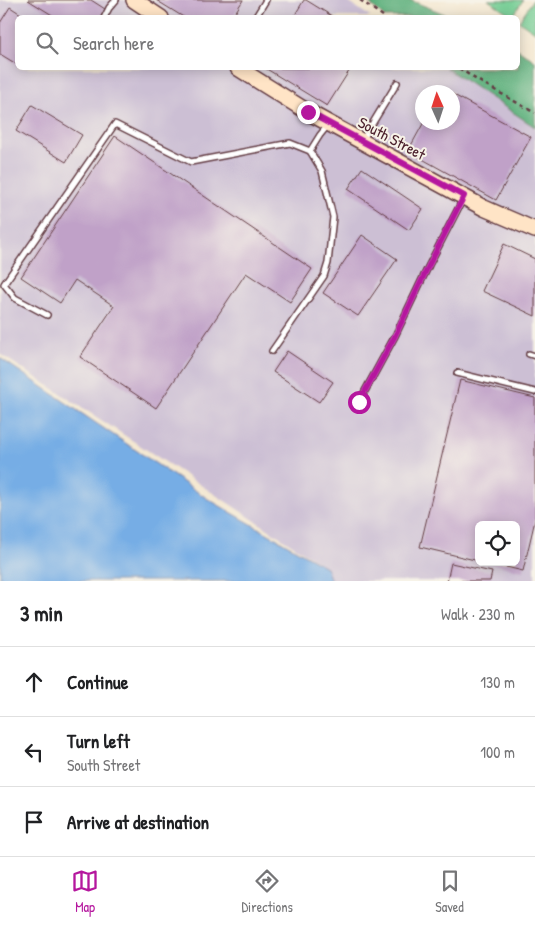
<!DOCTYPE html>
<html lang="en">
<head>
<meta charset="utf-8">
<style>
  :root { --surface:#fff; --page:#f2f2f2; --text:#202124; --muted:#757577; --line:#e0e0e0; --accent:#b5179e }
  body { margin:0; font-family:"Patrick Hand",sans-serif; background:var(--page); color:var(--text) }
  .controls { position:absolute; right:15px; bottom:15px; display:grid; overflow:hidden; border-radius:8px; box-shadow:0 2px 12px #0003 }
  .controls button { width:45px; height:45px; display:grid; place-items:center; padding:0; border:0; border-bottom:1px solid var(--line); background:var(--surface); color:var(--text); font:25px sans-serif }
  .compass { position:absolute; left:415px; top:85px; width:45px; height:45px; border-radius:50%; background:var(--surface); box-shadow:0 2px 12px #0003; rotate:357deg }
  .stop { position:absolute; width:15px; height:15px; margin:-11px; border:4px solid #b5179e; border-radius:50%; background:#fff }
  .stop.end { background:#b5179e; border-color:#fff; box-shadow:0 1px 5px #0008 }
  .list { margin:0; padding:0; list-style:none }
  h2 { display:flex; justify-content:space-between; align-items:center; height:65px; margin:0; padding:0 20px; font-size:21px }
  h2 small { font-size:16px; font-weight:400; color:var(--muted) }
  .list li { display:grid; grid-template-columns:32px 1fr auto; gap:15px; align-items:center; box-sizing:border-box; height:70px; padding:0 20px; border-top:1px solid var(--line) }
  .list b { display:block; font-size:19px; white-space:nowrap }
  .list p { margin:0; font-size:16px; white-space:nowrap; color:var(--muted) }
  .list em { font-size:16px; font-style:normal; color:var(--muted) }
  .icon { flex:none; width:28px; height:28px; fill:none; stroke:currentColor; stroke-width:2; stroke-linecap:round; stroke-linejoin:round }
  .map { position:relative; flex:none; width:535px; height:581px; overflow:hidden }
  .search { position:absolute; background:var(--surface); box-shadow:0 2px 12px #0003; left:15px; right:15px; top:15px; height:55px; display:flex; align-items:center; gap:12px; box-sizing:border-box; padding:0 18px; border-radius:8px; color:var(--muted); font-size:19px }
  .sheet { height:275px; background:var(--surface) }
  nav { display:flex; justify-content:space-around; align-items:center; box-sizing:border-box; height:70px; border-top:1px solid var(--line); background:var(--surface); font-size:14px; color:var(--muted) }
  nav a { display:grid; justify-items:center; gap:2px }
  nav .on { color:var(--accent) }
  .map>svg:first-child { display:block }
</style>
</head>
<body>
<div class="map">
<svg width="535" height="581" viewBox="0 0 535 581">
  <rect width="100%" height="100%" fill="#f7f3e8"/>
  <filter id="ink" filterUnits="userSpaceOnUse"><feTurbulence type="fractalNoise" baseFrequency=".02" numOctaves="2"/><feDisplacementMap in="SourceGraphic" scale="10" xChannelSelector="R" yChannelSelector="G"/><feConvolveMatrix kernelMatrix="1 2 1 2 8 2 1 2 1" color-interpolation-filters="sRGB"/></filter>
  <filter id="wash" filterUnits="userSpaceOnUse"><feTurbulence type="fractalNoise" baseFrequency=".0096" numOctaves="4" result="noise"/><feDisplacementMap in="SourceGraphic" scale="20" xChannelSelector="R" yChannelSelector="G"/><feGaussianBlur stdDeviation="1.12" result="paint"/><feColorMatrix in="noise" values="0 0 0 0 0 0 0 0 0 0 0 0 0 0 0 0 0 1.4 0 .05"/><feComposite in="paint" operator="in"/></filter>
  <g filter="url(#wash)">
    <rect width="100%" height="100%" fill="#f4e8d2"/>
    <path fill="#ccbfd4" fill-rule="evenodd" d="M0,0H345L371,17L18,18V68H446L535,127V581H331L326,567L0,354ZM422,92H452V122H422ZM479,525H516V562H479Z"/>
    <g fill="#72cc93" stroke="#5e765f">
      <path d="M488,0H523L513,16Z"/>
      <path d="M533,0H535V32L519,21Z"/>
    </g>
    <g fill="#5db07d" stroke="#546854">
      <path d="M366,0H410L452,17H384Z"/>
      <path d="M518,49L535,61V127L446,68H518Z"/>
    </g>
    <path fill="#76ade5" stroke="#606688" d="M0,358L208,499L326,567L331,581H0Z"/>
    <g id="blocks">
      <g fill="#c0a1c8">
        <path d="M28,0H91L105,9L100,18H57Z"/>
        <path d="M156,0H243L232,18H185Z"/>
        <path d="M304,0H306L335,18H293Z"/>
        <path d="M10,7L27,18H18V65L0,54V23Z"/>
        <path d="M265,68H351L327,106Z"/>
        <path d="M452,94L531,137L496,200L408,151L424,122H452Z"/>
        <path d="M32,105L82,135L66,162L16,131Z"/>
        <path d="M115,136L312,269L290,302L246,273L156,408L80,357L114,306L75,280L60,303L21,277Z"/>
        <path d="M362,168L423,209L409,230L348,189Z"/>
        <path d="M362,235L397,259L358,316L323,293Z"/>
        <path d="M504,244L535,259V316L482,291Z"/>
        <path d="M287,351L333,382L319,402L273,372Z"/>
        <path d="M460,380L535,398V520L523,571L489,563L516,562V525H479V561L420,547Z"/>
        <path d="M451,563L492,572L490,581H447Z"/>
      </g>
    </g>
  </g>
  <g filter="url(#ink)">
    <use href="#blocks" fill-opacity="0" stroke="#643d44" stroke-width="1"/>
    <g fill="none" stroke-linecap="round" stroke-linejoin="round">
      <defs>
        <g id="lane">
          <path d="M104,18L109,8L116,0"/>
          <path d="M255,18L266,0"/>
          <path d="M363,139L397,83"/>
          <path d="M47,315L15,298L4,284L115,124L191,162L290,143L310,151"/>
          <path d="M272,351L324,276L328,263L333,217L322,171L310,151L320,135L329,124"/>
          <path d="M529,354L535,356"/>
          <path d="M457,373L535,392"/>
          <path d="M359,402L395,336L429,265L463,199"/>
        </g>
        <g id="secondary">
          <path d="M134,0L161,18"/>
          <path d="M238,68L308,112L361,141L484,208L535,230"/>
        </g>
      </defs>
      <use href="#lane" stroke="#643d44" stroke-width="8"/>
      <use href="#secondary" stroke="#643d44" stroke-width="18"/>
      <g stroke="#643d44" stroke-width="2.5" stroke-dasharray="4 4" stroke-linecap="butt">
        <path d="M360,0L386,18"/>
        <path d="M459,68L472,77L535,113"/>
      </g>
      <use href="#lane" stroke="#fff" stroke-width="5"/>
      <use href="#secondary" stroke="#ffe4c6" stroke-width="15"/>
    </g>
  </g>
  <g fill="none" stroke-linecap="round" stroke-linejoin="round" filter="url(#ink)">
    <path stroke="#b5179e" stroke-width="6" d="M308,112L464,196L429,265L395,336L359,402"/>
  </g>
  <g text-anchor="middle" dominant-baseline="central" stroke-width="4" stroke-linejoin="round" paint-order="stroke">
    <g font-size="16" fill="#4a1f2b" stroke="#f7f3e8">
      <text transform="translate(392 138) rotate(28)">South Street</text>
    </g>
  </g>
</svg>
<div class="controls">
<button><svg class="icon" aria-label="locate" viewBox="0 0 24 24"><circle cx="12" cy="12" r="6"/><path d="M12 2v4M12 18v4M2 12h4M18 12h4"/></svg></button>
</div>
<svg class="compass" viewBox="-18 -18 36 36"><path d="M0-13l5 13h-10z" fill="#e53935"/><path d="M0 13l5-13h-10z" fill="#757577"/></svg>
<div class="stop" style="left:359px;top:402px"></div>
<div class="stop end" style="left:308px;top:112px"></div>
<div class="search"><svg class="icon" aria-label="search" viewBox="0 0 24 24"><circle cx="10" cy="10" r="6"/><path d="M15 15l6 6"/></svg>Search here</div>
</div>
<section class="sheet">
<h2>3 min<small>Walk · 230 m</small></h2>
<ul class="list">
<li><svg class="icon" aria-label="ahead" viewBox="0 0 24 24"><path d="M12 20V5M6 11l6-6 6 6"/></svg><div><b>Continue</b></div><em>130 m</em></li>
<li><svg class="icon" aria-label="left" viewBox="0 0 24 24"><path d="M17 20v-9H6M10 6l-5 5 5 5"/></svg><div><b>Turn left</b><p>South Street</p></div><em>100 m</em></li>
<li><svg class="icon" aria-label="arrive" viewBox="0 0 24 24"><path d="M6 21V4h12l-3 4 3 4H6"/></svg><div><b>Arrive at destination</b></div></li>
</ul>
</section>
<nav>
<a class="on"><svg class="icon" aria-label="map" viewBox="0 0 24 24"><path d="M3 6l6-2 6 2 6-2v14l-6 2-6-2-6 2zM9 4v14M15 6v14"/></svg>Map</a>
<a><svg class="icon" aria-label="directions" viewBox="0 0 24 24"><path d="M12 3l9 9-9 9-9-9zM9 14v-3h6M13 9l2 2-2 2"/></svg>Directions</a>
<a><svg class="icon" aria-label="saved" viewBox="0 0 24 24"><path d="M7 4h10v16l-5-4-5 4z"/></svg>Saved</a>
</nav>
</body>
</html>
